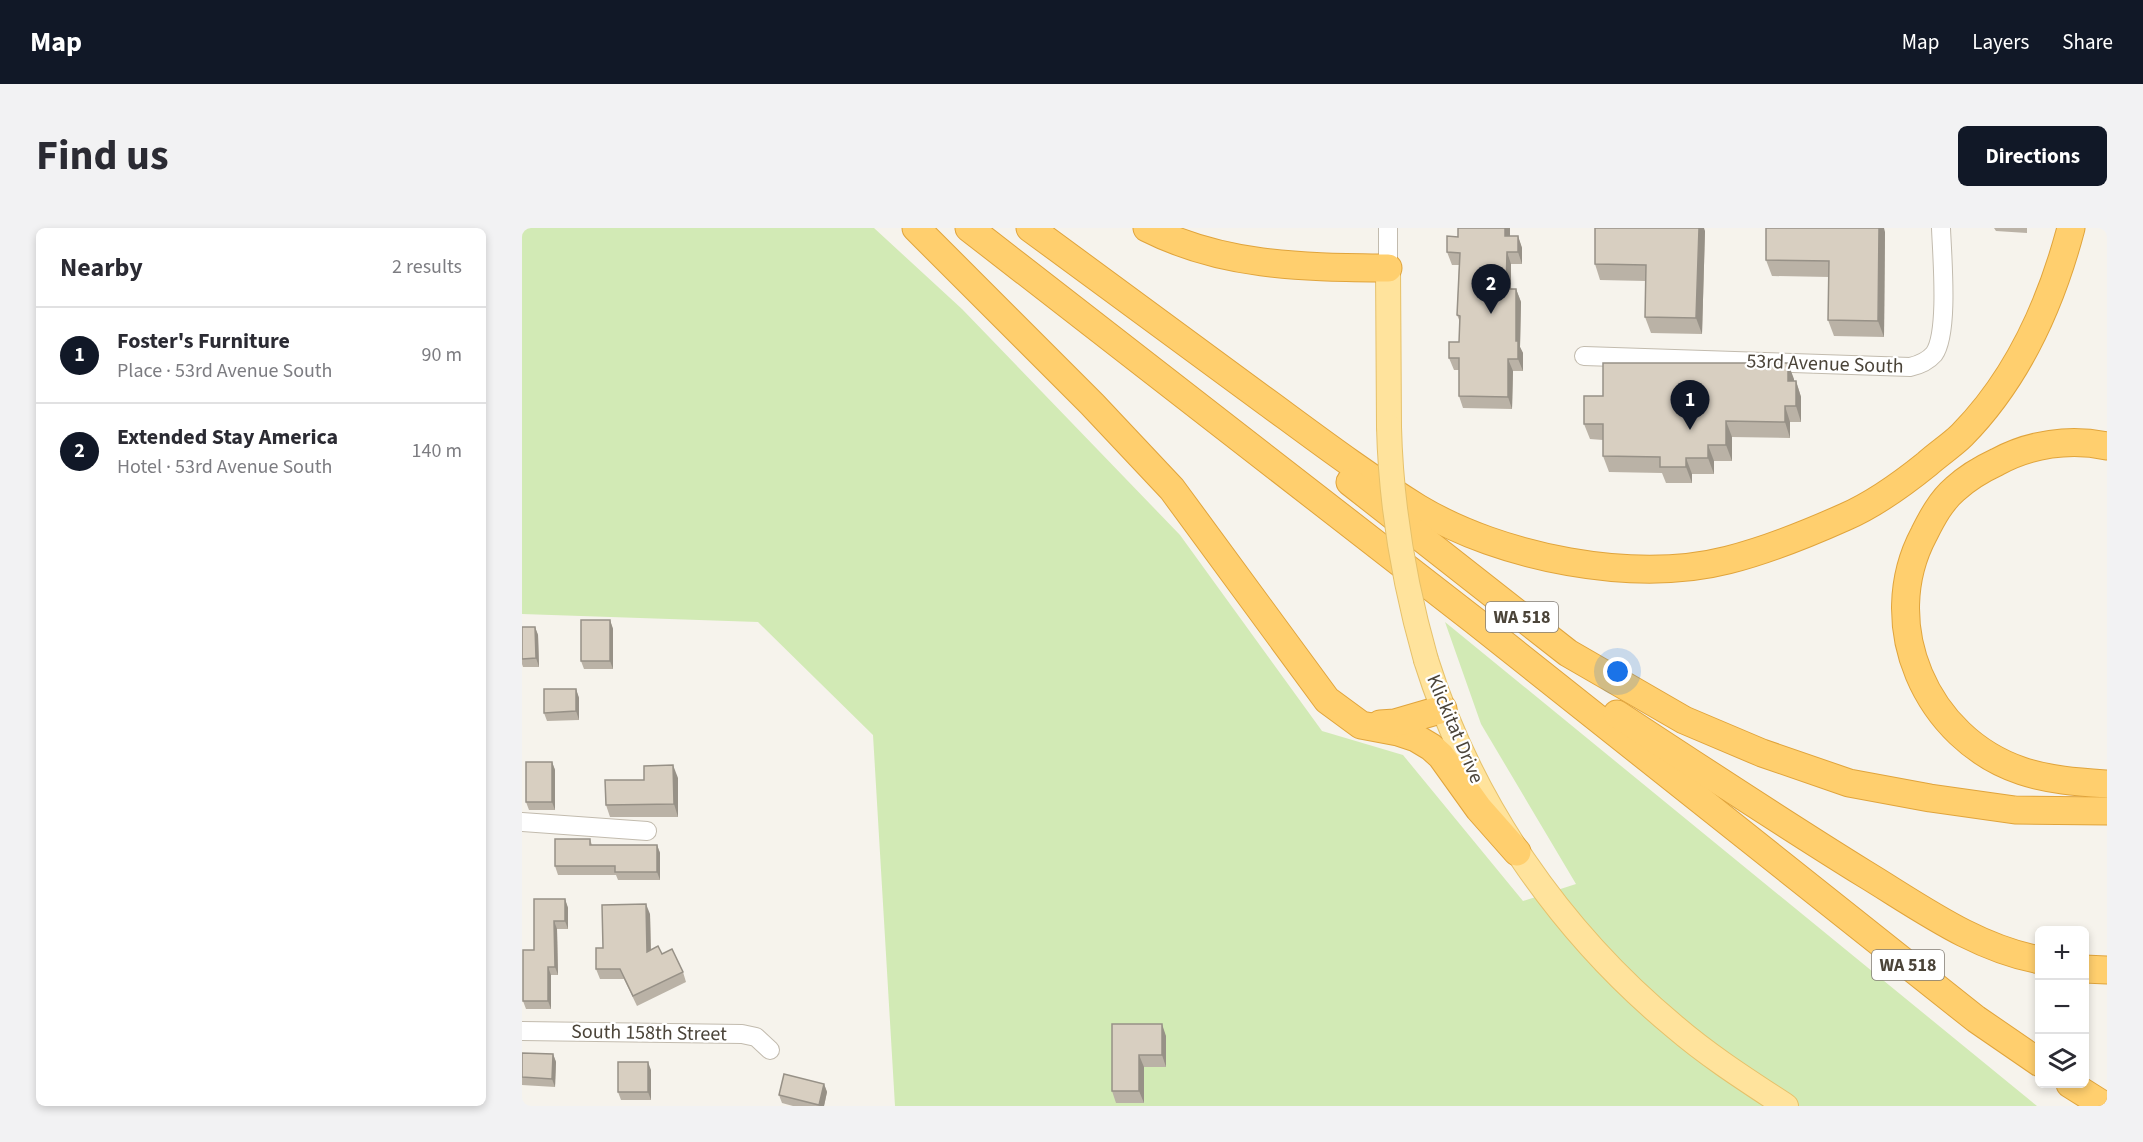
<!DOCTYPE html>
<html lang="en">
<head>
<meta charset="utf-8">
<style>
  :root { --surface:#fff; --page:#f2f2f3; --text:#2b2b33; --muted:#7c7c81; --line:#e1e1e2; --accent:#111827 }
  body { margin:0; font-family:"Source Sans 3",sans-serif; background:var(--page); color:var(--text) }
  .controls { position:absolute; right:18px; bottom:18px; display:grid; overflow:hidden; border-radius:9px; box-shadow:0 3px 9px #0003 }
  .controls button { width:54px; height:54px; display:grid; place-items:center; padding:0; border:0; border-bottom:2px solid var(--line); background:var(--surface); color:var(--text); font:30px sans-serif }
  .you { position:absolute; left:1096px; top:444px; width:21px; height:21px; margin:-15px; border:4px solid #fff; border-radius:50%; background:#1a73e8; box-shadow:0 0 0 9px #1a73e833 }
  .badge { display:grid; place-items:center; width:39px; height:39px; border-radius:50%; background:var(--accent); color:#fff; font-size:20px; font-weight:700 }
  .pin { position:absolute; translate:-50% -50px; filter:drop-shadow(0 2px 3px #0008) }
  .pin::after { content:''; position:absolute; top:32px; width:21px; height:18px; background:inherit; clip-path:polygon(0 0,100% 0,50% 100%) }
  .list { margin:0; padding:0; list-style:none }
  h2 { display:flex; justify-content:space-between; align-items:center; height:78px; margin:0; padding:0 24px; font-size:26px }
  h2 small { font-size:20px; font-weight:400; color:var(--muted) }
  .list li { display:grid; grid-template-columns:39px 1fr auto; gap:18px; align-items:center; box-sizing:border-box; height:96px; padding:0 24px; border-top:2px solid var(--line) }
  .list b { display:block; font-size:22px; white-space:nowrap }
  .list p { margin:0; font-size:20px; white-space:nowrap; color:var(--muted) }
  .list em { font-size:20px; font-style:normal; color:var(--muted) }
  .icon { flex:none; width:33px; height:33px; fill:none; stroke:currentColor; stroke-width:2; stroke-linecap:round; stroke-linejoin:round }
  .map { position:relative; flex:none; width:1585px; height:878px; overflow:hidden; border-radius:9px }
  header { display:flex; align-items:center; gap:36px; box-sizing:border-box; height:84px; padding:0 30px; background:var(--accent); color:#fff }
  header strong { font-size:28px }
  nav { display:flex; gap:33px; margin-inline-start:auto; font-size:21px }
  .intro { display:flex; align-items:center; justify-content:space-between; box-sizing:border-box; height:144px; padding:0 36px }
  h1 { margin:0; font-size:42px }
  .button { padding:15px 27px; border-radius:9px; background:var(--accent); color:#fff; font-size:21px; font-weight:700 }
  main { display:flex; gap:36px; padding:0 36px }
  aside { flex:1; background:var(--surface); border-radius:9px; box-shadow:0 3px 9px #0003 }
  .map>svg:first-child { display:block }
</style>
</head>
<body>
<header>
<strong>Map</strong>
<nav><a>Map</a><a>Layers</a><a>Share</a></nav>
</header>
<div class="intro"><h1>Find us</h1><a class="button">Directions</a></div>
<main>
<aside>
<h2>Nearby<small>2 results</small></h2>
<ul class="list">
<li><span class="badge">1</span><div><b>Foster's Furniture</b><p>Place · 53rd Avenue South</p></div><em>90 m</em></li>
<li><span class="badge">2</span><div><b>Extended Stay America</b><p>Hotel · 53rd Avenue South</p></div><em>140 m</em></li>
</ul>
</aside>
<div class="map">
<svg width="1585" height="878" viewBox="0 0 1585 878">
  <rect width="100%" height="100%" fill="#f6f3ec"/>
  <path fill="#d2eab5" d="M0,0H352L440,81L658,307L800,503L881,527L1001,673L1054,656L959,496L923,394L1515,878H373L351,507L236,394L0,386Z"/>
  <g fill="none" stroke-linecap="round" stroke-linejoin="round">
    <defs>
      <g id="minor">
        <path d="M866,0V40"/>
        <path d="M1062,128L1388,139C1397,137 1405,134 1412,126C1427,105 1420,28 1419,0"/>
        <path d="M0,594L125,603"/>
        <path d="M0,803L220,806L234,809L248,822"/>
      </g>
      <g id="major">
        <path d="M866,40L867,199"/>
        <path d="M904,432C949,575 1037,703 1153,799C1188,829 1226,853 1264,878"/>
      </g>
      <g id="highway">
        <path d="M394,0L570,176L650,261L805,472L839,497L876,504L894,510L909,519L919,528L957,581L995,624"/>
        <path d="M447,0L953,393L1454,791L1518,835"/>
        <path d="M508,0C587,58 666,117 746,175C795,211 844,248 896,280C979,330 1112,356 1206,332C1246,322 1285,306 1323,289C1353,276 1379,257 1405,236C1416,226 1430,217 1440,207C1496,150 1529,76 1549,0"/>
        <path d="M625,0C702,39 781,39 866,40"/>
        <path d="M1585,218C1548,210 1508,216 1475,234C1460,241 1445,250 1433,261C1419,273 1410,290 1402,306C1354,396 1404,511 1500,543C1527,552 1557,554 1585,556"/>
        <path d="M828,254L1046,425L1162,492L1240,525L1327,555L1408,570L1493,582L1585,583"/>
        <path d="M1095,486C1177,540 1259,594 1343,646C1399,680 1453,720 1518,732"/>
        <path d="M858,496L873,495L921,481"/>
        <path d="M1562,741L1585,742"/>
        <path d="M1548,856L1583,878"/>
      </g>
    </defs>
    <use href="#minor" stroke="#c2bbae" stroke-width="20"/>
    <use href="#major" stroke="#e6c16a" stroke-width="26"/>
    <use href="#highway" stroke="#e0a43c" stroke-width="29"/>
    <use href="#minor" stroke="#fff" stroke-width="18"/>
    <use href="#major" stroke="#ffe39c" stroke-width="24"/>
    <use href="#highway" stroke="#ffcf6e" stroke-width="27"/>
    <defs>
      <path id="major-bridge" d="M867,199C869,279 882,355 904,432"/>
    </defs>
    <use href="#major-bridge" stroke="#e6c16a" stroke-width="26" stroke-linecap="butt"/>
    <use href="#major-bridge" stroke="#ffe39c" stroke-width="24"/>
  </g>
  <g fill="#bab2a6">
    <path d="M936,0H988V8H996L1000,20V36H989V61H994L999,74L998,119L1001,125V143H991L990,181L941,180L937,168V142H932L927,130L937,114L938,94L935,87L937,37H930L925,24L936,9Z"/>
    <path d="M1472,0H1505V5L1474,3Z"/>
    <path d="M1183,3L1180,106L1129,105L1123,89L1124,53L1078,52L1073,36Z"/>
    <path d="M1363,4L1362,109L1312,108L1306,92L1307,49L1250,48L1244,32Z"/>
    <path d="M1266,135L1272,153H1274L1279,169V194H1268V210L1210,209V233H1192V246H1170V255H1144L1140,245L1087,244L1081,228V212L1068,211L1062,196L1081,168Z"/>
    <path d="M88,392L91,401V441H62L59,433Z"/>
    <path d="M0,399H13L16,407L17,439H1L0,436Z"/>
    <path d="M54,461L57,470V492L25,493L22,485Z"/>
    <path d="M30,534L33,542V582H7L4,574Z"/>
    <path d="M156,550V589H88L84,577L122,552Z"/>
    <path d="M68,611L70,617H135L138,625V652H96L94,647H36L33,638Z"/>
    <path d="M43,671L46,680V701H35L36,747H29V781H4L1,773L12,722Z"/>
    <path d="M128,686L129,722L140,726L161,744L164,754L115,778L102,751H78L74,741L81,720Z"/>
    <path d="M590,796L644,808V839H622V875H594L590,863Z"/>
    <path d="M0,825L31,826L34,834L33,859L0,857Z"/>
    <path d="M129,842V872H99L96,864Z"/>
    <path d="M302,856L305,864L302,878H271L260,875L257,867Z"/>
  </g>
  <g fill="#979187">
    <path d="M983,0H988V20L983,8Z"/>
    <path d="M1177,0H1182L1183,3L1180,106L1174,90Z"/>
    <path d="M1357,0H1362L1363,4L1362,109L1356,93Z"/>
    <path d="M996,8L1000,20V36L996,24Z"/>
    <path d="M985,24L989,36V74L984,61Z"/>
    <path d="M994,61L999,74L998,119L1001,125V143L996,131L994,113Z"/>
    <path d="M986,131L991,143L990,181L986,169Z"/>
    <path d="M1266,135L1272,151V169L1266,153Z"/>
    <path d="M1274,153L1279,169V194L1274,178Z"/>
    <path d="M1263,178L1268,194V210L1263,194Z"/>
    <path d="M1204,193L1210,209V233L1204,217Z"/>
    <path d="M1186,217L1192,233V246L1186,230Z"/>
    <path d="M1164,230L1170,246V255L1164,239Z"/>
    <path d="M88,392L91,401V441L88,433Z"/>
    <path d="M13,399L16,407L17,439L14,430Z"/>
    <path d="M54,461L57,470V492L54,483Z"/>
    <path d="M30,534L33,542V582L30,574Z"/>
    <path d="M151,537L156,550V589L152,576Z"/>
    <path d="M135,617L138,625V652L135,644Z"/>
    <path d="M43,671L46,680V701L43,693Z"/>
    <path d="M124,676L128,686L129,734L125,724Z"/>
    <path d="M32,693L35,701L36,747L33,739Z"/>
    <path d="M26,739L29,747V781L26,773Z"/>
    <path d="M640,796L644,808V839L640,827Z"/>
    <path d="M31,826L34,834L33,859L30,851Z"/>
    <path d="M617,827L622,839V875L617,863Z"/>
    <path d="M126,834L129,842V872L126,864Z"/>
    <path d="M302,856L305,864L302,878H297Z"/>
  </g>
  <g fill="#d8cfc1" stroke="#979187" stroke-width="1.5">
    <path d="M936,0H983V8H996V24H985L984,61H994V113H996V131H986V169L937,168V130H927V114H937L938,88L935,87L938,25L925,24V8L936,9Z"/>
    <path d="M1073,0H1177L1174,90L1123,89L1124,37L1073,36Z"/>
    <path d="M1244,0H1357L1356,93L1306,92L1307,33L1244,32Z"/>
    <path d="M1081,135H1266V153H1274V178H1263V194L1204,193V217H1186V230H1164V239H1138V229L1081,228V196H1062V168H1081Z"/>
    <rect x="59" y="392" width="29" height="41"/>
    <path d="M0,399H13L14,430L0,431Z"/>
    <path d="M22,461H54V483L22,485Z"/>
    <rect x="4" y="534" width="26" height="40"/>
    <path d="M151,537L152,576L84,577L83,552H122V538Z"/>
    <path d="M33,611H68V617H135V644H93V638H33Z"/>
    <path d="M12,671H43V693H32L33,739H26V773H1V722H12Z"/>
    <path d="M124,676L125,724L136,718L140,726L150,721L161,744L111,768L98,741H74V720H81L80,677Z"/>
    <path d="M590,796H640V827H617V863H590Z"/>
    <path d="M0,825L31,826L30,851L0,849Z"/>
    <rect x="96" y="834" width="30" height="30"/>
    <path d="M262,846L302,856L297,877L257,867Z"/>
  </g>
  <g text-anchor="middle" dominant-baseline="central" stroke-width="4.5" stroke-linejoin="round" paint-order="stroke">
    <g fill="#fff" stroke="#817c74" stroke-width="1.5">
      <rect x="964" y="374" width="72" height="30" rx="4.5"/>
      <rect x="1350" y="722" width="72" height="30" rx="4.5"/>
    </g>
    <g font-size="18" font-weight="bold" fill="#4b4439">
      <text x="1000" y="389">WA 518</text>
      <text x="1386" y="737">WA 518</text>
    </g>
    <g font-size="20" fill="#4b4439" stroke="#fff">
      <text transform="translate(1303 136) rotate(2)">53rd Avenue South</text>
      <text transform="translate(933 501) rotate(67)">Klickitat Drive</text>
      <text transform="translate(127 805) rotate(1)">South 158th Street</text>
    </g>
  </g>
</svg>
<div class="controls">
<button>+</button>
<button>−</button>
<button><svg class="icon" aria-label="layers" viewBox="0 0 24 24"><path d="M12 4l9 5-9 5-9-5zM3 14l9 5 9-5"/></svg></button>
</div>
<div class="you"></div>
<div class="pin badge" style="left:1168px;top:202px">1</div>
<div class="pin badge" style="left:969px;top:86px">2</div>
</div>
</main>
</body>
</html>
